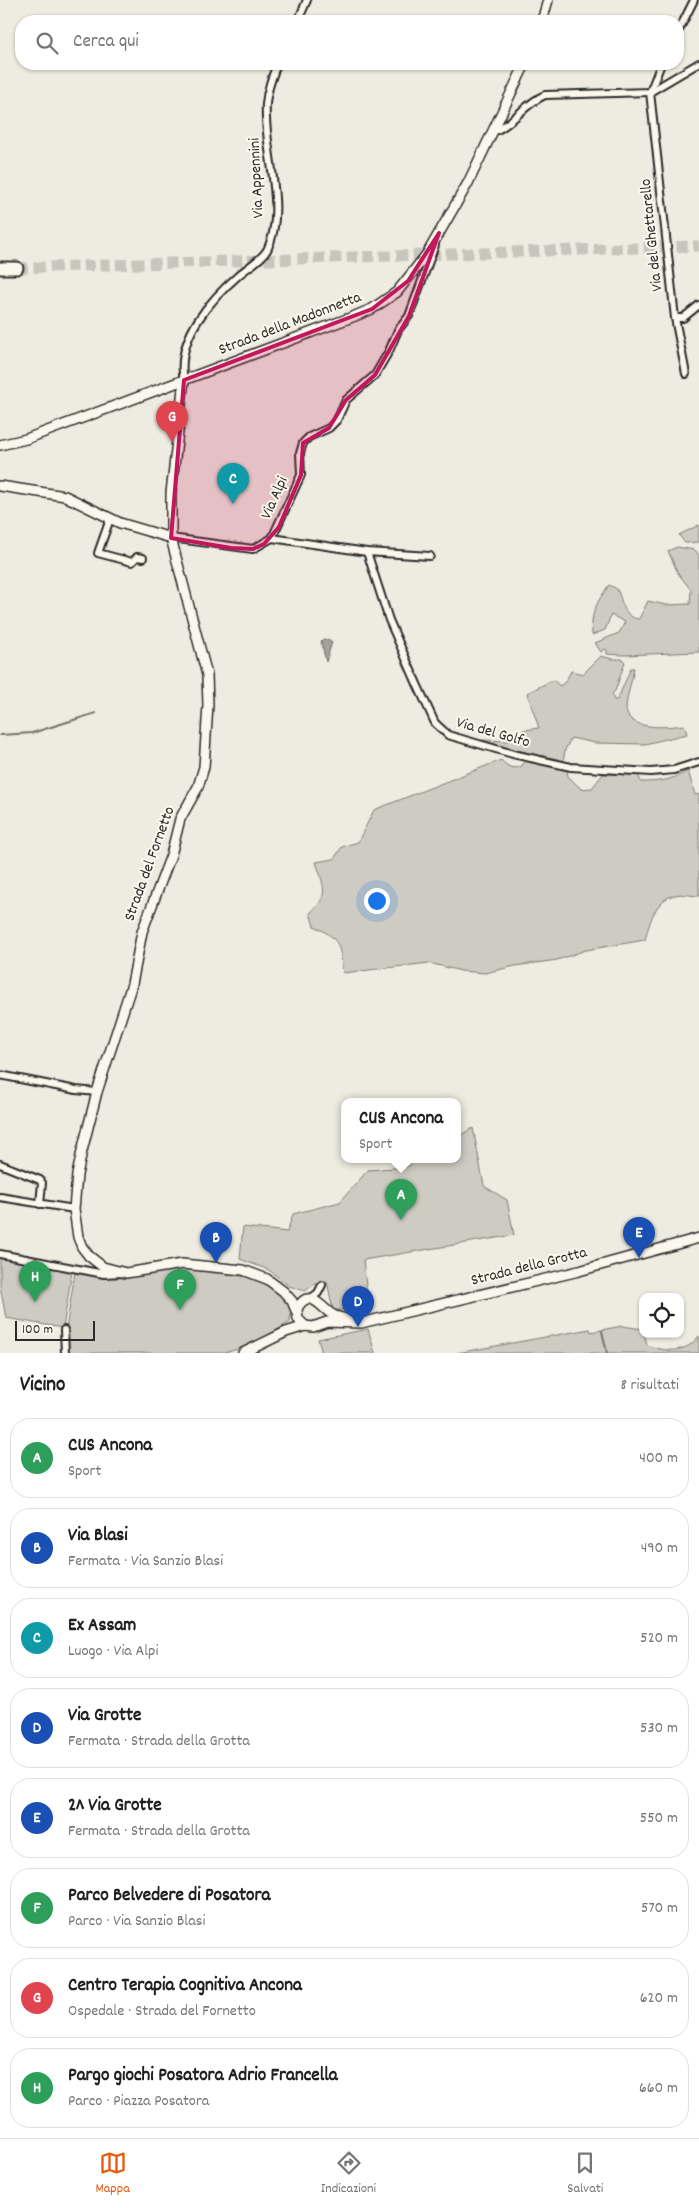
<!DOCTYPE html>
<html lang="it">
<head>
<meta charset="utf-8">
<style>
  :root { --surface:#fff; --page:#f6f6f6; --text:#222; --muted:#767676; --line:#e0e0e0; --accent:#ea580c }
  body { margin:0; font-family:Dekko,sans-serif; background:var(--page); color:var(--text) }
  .controls { position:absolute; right:15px; bottom:15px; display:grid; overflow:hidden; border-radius:10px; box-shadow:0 1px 4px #0004 }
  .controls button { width:45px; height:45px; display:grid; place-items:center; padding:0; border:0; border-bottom:1px solid var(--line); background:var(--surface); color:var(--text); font:25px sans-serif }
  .scale { position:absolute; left:15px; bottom:12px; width:80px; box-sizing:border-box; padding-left:5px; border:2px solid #2b2b2b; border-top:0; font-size:14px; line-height:18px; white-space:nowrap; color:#2b2b2b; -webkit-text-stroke:4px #fbf7ec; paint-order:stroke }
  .you { position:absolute; left:376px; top:900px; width:18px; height:18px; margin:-12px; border:4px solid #fff; border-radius:50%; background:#1a73e8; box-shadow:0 0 0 8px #1a73e833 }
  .badge { display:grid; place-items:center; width:32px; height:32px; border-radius:50%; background:var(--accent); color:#fff; font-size:16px; font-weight:700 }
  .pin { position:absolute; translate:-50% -41px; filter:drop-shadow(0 1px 2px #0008) }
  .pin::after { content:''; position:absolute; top:26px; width:18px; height:15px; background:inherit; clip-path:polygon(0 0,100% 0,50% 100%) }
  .popup { position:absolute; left:341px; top:1098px; width:120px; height:65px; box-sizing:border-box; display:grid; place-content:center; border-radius:10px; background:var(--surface); filter:drop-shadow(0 1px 4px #0005); font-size:16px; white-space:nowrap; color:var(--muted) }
  .popup b { font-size:19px; color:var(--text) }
  .popup::after { content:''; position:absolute; left:50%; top:100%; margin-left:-10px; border:10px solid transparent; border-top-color:var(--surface) }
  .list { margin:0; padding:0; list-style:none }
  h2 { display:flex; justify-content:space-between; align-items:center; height:65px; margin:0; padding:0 20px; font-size:21px }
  h2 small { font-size:16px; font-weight:400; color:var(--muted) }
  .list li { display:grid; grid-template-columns:32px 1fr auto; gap:15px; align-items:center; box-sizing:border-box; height:80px; margin:0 10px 10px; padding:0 10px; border:1px solid var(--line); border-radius:20px }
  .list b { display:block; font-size:19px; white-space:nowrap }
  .list p { margin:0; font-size:16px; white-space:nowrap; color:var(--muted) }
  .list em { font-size:16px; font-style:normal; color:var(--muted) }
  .icon { flex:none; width:28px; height:28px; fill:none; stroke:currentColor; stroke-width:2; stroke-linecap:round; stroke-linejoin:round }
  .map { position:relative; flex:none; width:699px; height:1353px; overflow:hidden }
  .search { position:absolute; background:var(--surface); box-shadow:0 1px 4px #0004; left:15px; right:15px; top:15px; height:55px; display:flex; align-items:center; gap:12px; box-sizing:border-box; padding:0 18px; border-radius:20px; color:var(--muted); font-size:19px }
  .sheet { height:785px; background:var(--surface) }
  nav { display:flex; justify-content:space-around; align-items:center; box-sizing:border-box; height:70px; border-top:1px solid var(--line); background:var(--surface); font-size:14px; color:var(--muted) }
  nav a { display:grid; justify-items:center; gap:2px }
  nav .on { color:var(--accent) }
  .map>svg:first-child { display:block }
</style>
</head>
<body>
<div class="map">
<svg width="699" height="1353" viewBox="0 0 699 1353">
  <rect width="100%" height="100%" fill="#eeebe0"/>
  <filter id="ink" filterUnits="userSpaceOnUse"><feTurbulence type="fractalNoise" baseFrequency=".02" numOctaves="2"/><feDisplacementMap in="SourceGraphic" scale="10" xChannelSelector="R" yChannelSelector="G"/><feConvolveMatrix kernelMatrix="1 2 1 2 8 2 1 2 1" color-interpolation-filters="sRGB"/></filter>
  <g filter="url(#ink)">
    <g fill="#cecbc2" stroke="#7c7b76">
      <path d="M699,525V542L685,543L679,535Z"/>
      <path d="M677,547L695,550L699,555V652L623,655L607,654V650L605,649L601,652L595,643L619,633L625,622L611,615L605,630L592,635C590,613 597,602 609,585L617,589C623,602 623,617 639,619L648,601L666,605L690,604L691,590L678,573L668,551Z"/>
      <path d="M601,656L612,659H622L625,662L615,691L612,694L614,700H617L619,696L631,668H634C632,680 627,695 626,707C625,732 670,727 684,725L687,734L645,744L595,743L571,738L565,750L563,763L482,740L509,741L523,730L539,728L527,693L553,680L560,686L566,681L571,671L583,674Z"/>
      <path d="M525,759L567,770L568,776L581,789L592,788L603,774L638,775L641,782C660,782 672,780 688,771L695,795L699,794V896C692,896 682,893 675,895C655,899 649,924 645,940L586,950L557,960L515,966L485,973L461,971L429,963L343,973C339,943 341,940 314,926L310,913C331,896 323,885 316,862L334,859L342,847L358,842L374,810L501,760C508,767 512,770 522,766Z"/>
      <path d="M473,1128L484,1186L507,1200L514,1235L363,1260L369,1310H333L327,1281L316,1283L305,1291L289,1286L269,1270L240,1259L243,1227L287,1232L293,1214L340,1202L368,1170L406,1167L420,1159H457V1137Z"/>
      <path d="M0,1257L72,1271L63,1328L6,1318L0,1286Z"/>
      <path d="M189,1268L247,1277L266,1284L288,1302L291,1307L290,1322L252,1345L224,1353H67L65,1336L75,1272L124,1278L168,1270Z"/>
      <path d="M622,1326L643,1329L647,1345C667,1353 687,1353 699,1336V1353H457L590,1329L591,1332Z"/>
      <path d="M368,1329L375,1353H322L318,1339Z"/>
    </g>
    <path fill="#a4a29a" stroke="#74726e" d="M324,639L332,642L326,662L321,641Z"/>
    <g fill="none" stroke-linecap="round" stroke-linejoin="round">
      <g stroke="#74726e" stroke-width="2">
        <path d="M0,735L32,733L96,713"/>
        <path d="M602,1331L607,1353"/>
      </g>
      <path stroke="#c7c5bc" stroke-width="11" stroke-dasharray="11 5.5" stroke-linecap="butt" d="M17,268L699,246"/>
      <defs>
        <g id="street">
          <path d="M298,21L307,0"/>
          <path d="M678,32L694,0"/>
          <path d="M661,64L650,92L675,318L686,374"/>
          <path d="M495,131C514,123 525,103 545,95L650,92L699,63"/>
          <path d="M675,318H683L699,305"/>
          <path d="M184,380C175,338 212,298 240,274C248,267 264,258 268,248C287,207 263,149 266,104C267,90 272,77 277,64"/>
          <path d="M110,519L98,553L132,562L137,557L143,558"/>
          <path d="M171,538L253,549L272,538L301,475L300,453L303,443L309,437L329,428L337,420L346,400L375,375L389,351L398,330L409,316L435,245"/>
          <path d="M272,538L367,552L430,556"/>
          <path d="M367,552L389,620L417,684L435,723L448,735L513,754L571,767L651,772L674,770L699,762"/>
          <path d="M0,1075L76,1090L97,1092"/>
          <path d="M0,1164L40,1180L42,1183L40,1204"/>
          <path d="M0,1197L74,1209"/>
          <path d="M0,1254L104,1274L122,1273"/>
          <path d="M310,1299L318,1293L322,1285"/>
          <path d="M64,1330L65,1353"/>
        </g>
        <g id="secondary">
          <path d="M542,21L548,0"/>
          <path d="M184,380L171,493V538L207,675L208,705L204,767L198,787L180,819L171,855L142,932L132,984L97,1092L82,1151L77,1175L74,1209L78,1237L82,1247L89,1256L103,1267L126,1273L182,1264L243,1270L267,1279L283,1291L292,1301L297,1313"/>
          <path d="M0,445L26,439L355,316L372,309L397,292L427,254L468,183L525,64"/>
          <path d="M0,486L65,496L120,523L171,538"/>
          <path d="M305,1326L298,1319L297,1309C309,1286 321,1308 333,1315C338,1318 343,1318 349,1319"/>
          <path d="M243,1353L286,1332L305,1326L313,1327L327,1322L361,1323L579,1271L699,1238"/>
        </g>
        <path id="highway" d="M0,268H17"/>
      </defs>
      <use href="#street" stroke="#2b2b2b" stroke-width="10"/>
      <use href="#secondary" stroke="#2b2b2b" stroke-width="12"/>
      <use href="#highway" stroke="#2b2b2b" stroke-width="15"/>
      <use href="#street" stroke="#fbf7ec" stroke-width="6"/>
      <use href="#secondary" stroke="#fbf7ec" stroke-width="9"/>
      <use href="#highway" stroke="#fbf7ec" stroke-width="11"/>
    </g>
  </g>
  <path fill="#c2185b" fill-opacity="0.2" stroke="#c2185b" stroke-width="4" stroke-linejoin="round" d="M439,233L409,316L375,375L346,400L329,428L303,443L301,475L279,527L264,544L253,549L231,548L171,538L184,380L372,309L408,281Z"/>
  <g text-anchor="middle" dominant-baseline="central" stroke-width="4" stroke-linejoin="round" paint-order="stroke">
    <g font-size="16" fill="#2b2b2b" stroke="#fbf7ec">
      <text transform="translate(257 178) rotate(-93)">Via Appennini</text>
      <text transform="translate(652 235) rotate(-96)">Via del Ghettarello</text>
      <text transform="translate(290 324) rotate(-21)">Strada della Madonnetta</text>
      <text transform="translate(275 498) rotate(-66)">Via Alpi</text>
      <text transform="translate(493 733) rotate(16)">Via del Golfo</text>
      <text transform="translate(150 864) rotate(-70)">Strada del Fornetto</text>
      <text transform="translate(529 1267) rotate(-14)">Strada della Grotta</text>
    </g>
  </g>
</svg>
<div class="controls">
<button><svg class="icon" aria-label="locate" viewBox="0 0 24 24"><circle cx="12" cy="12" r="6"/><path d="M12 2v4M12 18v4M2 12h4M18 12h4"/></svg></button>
</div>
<div class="scale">100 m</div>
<div class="you"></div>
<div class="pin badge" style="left:401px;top:1220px;background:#2e9e5b">A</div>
<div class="popup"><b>CUS Ancona</b>Sport</div>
<div class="pin badge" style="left:216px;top:1263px;background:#1a4fb4">B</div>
<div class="pin badge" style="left:233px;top:504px;background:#0f9aa8">C</div>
<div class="pin badge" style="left:358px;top:1327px;background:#1a4fb4">D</div>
<div class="pin badge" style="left:639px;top:1258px;background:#1a4fb4">E</div>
<div class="pin badge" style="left:180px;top:1310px;background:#2e9e5b">F</div>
<div class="pin badge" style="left:172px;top:442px;background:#e0444e">G</div>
<div class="pin badge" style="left:35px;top:1302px;background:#2e9e5b">H</div>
<div class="search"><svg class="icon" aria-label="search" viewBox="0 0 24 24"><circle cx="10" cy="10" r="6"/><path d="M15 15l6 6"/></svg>Cerca qui</div>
</div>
<section class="sheet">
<h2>Vicino<small>8 risultati</small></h2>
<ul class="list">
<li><span class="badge" style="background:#2e9e5b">A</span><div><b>CUS Ancona</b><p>Sport</p></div><em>400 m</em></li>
<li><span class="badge" style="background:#1a4fb4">B</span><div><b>Via Blasi</b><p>Fermata · Via Sanzio Blasi</p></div><em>490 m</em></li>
<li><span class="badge" style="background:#0f9aa8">C</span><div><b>Ex Assam</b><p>Luogo · Via Alpi</p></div><em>520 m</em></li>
<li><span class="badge" style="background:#1a4fb4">D</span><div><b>Via Grotte</b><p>Fermata · Strada della Grotta</p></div><em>530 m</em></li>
<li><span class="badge" style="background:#1a4fb4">E</span><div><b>2^ Via Grotte</b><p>Fermata · Strada della Grotta</p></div><em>550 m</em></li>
<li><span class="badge" style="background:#2e9e5b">F</span><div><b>Parco Belvedere di Posatora</b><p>Parco · Via Sanzio Blasi</p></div><em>570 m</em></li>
<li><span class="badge" style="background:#e0444e">G</span><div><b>Centro Terapia Cognitiva Ancona</b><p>Ospedale · Strada del Fornetto</p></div><em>620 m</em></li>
<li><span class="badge" style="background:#2e9e5b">H</span><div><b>Pargo giochi Posatora Adrio Francella</b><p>Parco · Piazza Posatora</p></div><em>660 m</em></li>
</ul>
</section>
<nav>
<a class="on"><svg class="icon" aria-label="map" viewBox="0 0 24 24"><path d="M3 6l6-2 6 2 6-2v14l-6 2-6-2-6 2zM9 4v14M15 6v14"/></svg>Mappa</a>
<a><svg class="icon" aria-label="directions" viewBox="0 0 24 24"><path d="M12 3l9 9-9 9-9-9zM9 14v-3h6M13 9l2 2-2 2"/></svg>Indicazioni</a>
<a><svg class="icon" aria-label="saved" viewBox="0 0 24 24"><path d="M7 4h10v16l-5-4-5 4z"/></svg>Salvati</a>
</nav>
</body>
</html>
